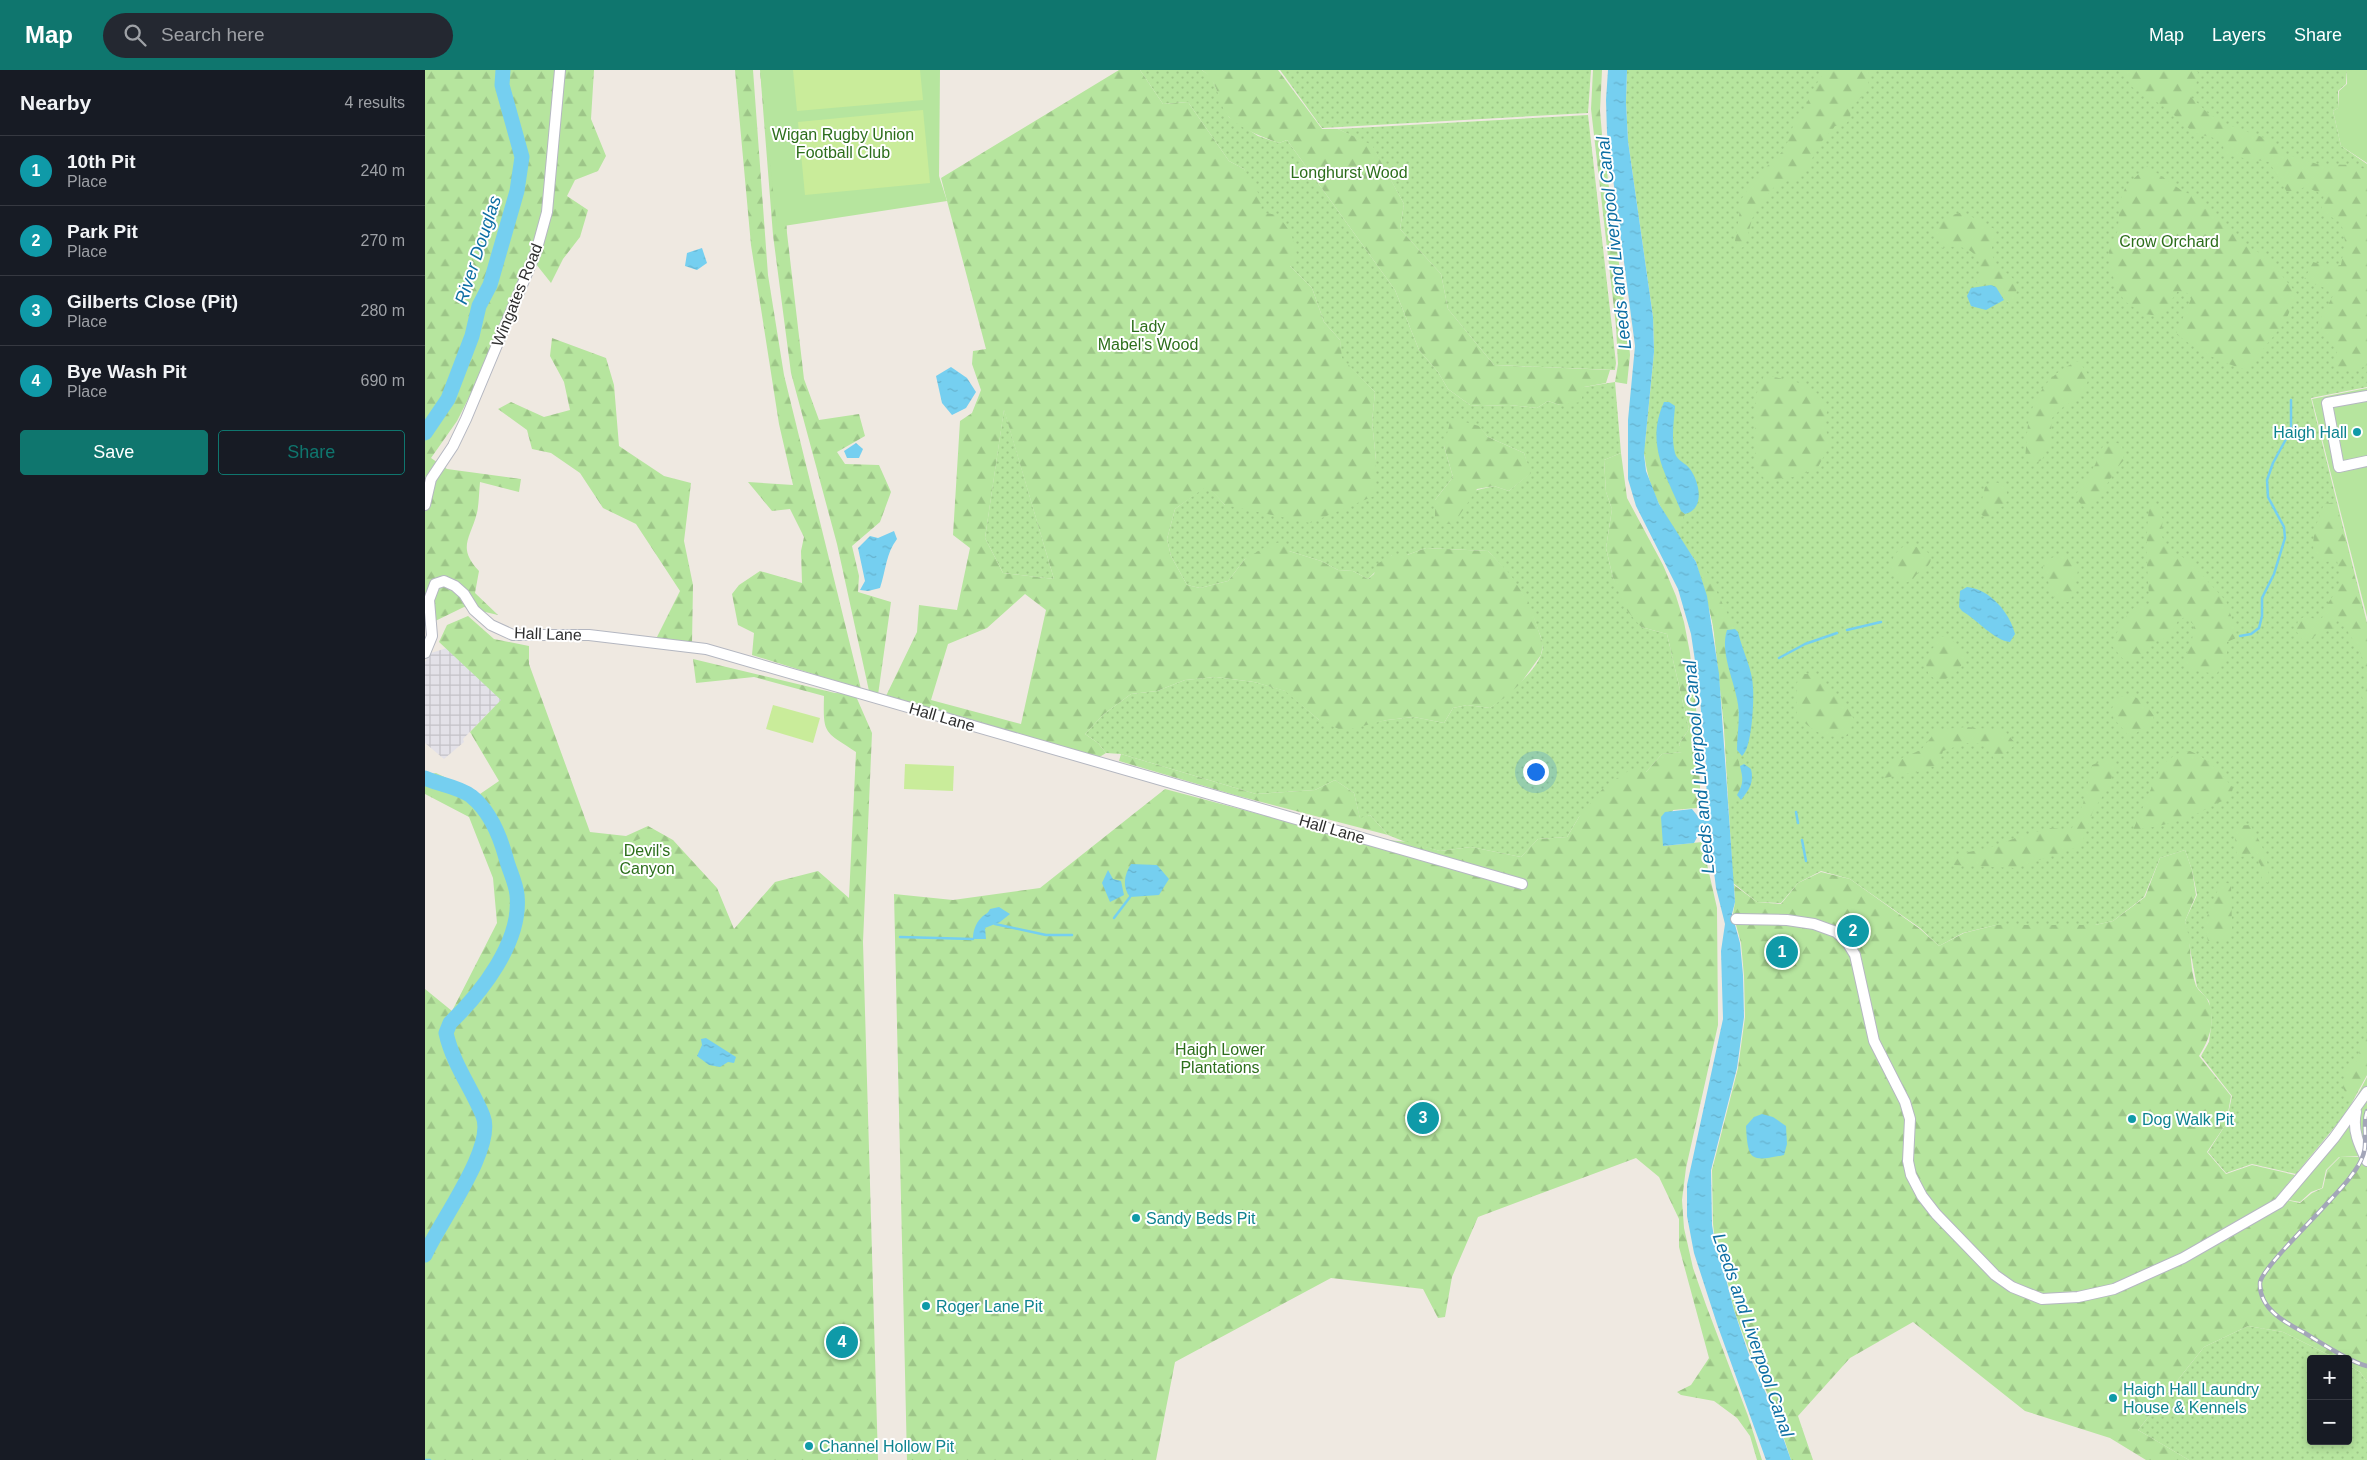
<!DOCTYPE html>
<html lang="en">
<head>
<meta charset="utf-8">
<style>
  :root { --surface:#171b24; --page:#242831; --text:#f1f3f6; --muted:#9ea1a6; --line:#363941; --accent:#0f766e }
  body { margin:0; font-family:Arial,sans-serif; background:var(--page); color:var(--text) }
  .controls { position:absolute; right:15px; bottom:15px; display:grid; overflow:hidden; border-radius:5px; box-shadow:0 2px 8px #0003 }
  .controls button { width:45px; height:45px; display:grid; place-items:center; padding:0; border:0; border-bottom:1px solid var(--line); background:var(--surface); color:var(--text); font:25px sans-serif }
  .you { position:absolute; left:1110px; top:701px; width:18px; height:18px; margin:-12px; border:4px solid #fff; border-radius:50%; background:#1a73e8; box-shadow:0 0 0 8px #1a73e833 }
  .badge { display:grid; place-items:center; width:32px; height:32px; border-radius:50%; background:var(--accent); color:#fff; font-size:16px; font-weight:700 }
  .pin { position:absolute; translate:-50% -50%; border:2px solid #fff; box-shadow:0 1px 5px #0006 }
  .list { margin:0; padding:0; list-style:none }
  h2 { display:flex; justify-content:space-between; align-items:center; height:65px; margin:0; padding:0 20px; font-size:21px }
  h2 small { font-size:16px; font-weight:400; color:var(--muted) }
  .list li { display:grid; grid-template-columns:32px 1fr auto; gap:15px; align-items:center; box-sizing:border-box; height:70px; padding:0 20px; border-top:1px solid var(--line) }
  .list b { display:block; font-size:19px; white-space:nowrap }
  .list p { margin:0; font-size:16px; white-space:nowrap; color:var(--muted) }
  .list em { font-size:16px; font-style:normal; color:var(--muted) }
  .actions { display:flex; gap:10px; padding:15px 20px }
  .actions a { flex:1; padding:11px 0; border:1px solid var(--accent); border-radius:5px; text-align:center; font-size:18px; color:var(--accent) }
  .actions .main { background:var(--accent); color:#fff }
  .icon { flex:none; width:28px; height:28px; fill:none; stroke:currentColor; stroke-width:2; stroke-linecap:round; stroke-linejoin:round }
  .map { position:relative; flex:none; width:1942px; height:1390px; overflow:hidden }
  header { display:flex; align-items:center; gap:30px; box-sizing:border-box; height:70px; padding:0 25px; background:var(--accent); color:#fff }
  header strong { font-size:24px }
  nav { display:flex; gap:28px; margin-inline-start:auto; font-size:18px }
  .search { width:350px; height:45px; background:var(--page); display:flex; align-items:center; gap:12px; box-sizing:border-box; padding:0 18px; border-radius:28px; color:var(--muted); font-size:19px }
  main { display:flex }
  aside { flex:1; background:var(--surface) }
  .map>svg:first-child { display:block }
</style>
</head>
<body>
<header>
<strong>Map</strong>
<div class="search"><svg class="icon" aria-label="search" viewBox="0 0 24 24"><circle cx="10" cy="10" r="6"/><path d="M15 15l6 6"/></svg>Search here</div>
<nav><a>Map</a><a>Layers</a><a>Share</a></nav>
</header>
<main>
<aside>
<h2>Nearby<small>4 results</small></h2>
<ul class="list">
<li><span class="badge" style="background:#0f9aa8">1</span><div><b>10th Pit</b><p>Place</p></div><em>240 m</em></li>
<li><span class="badge" style="background:#0f9aa8">2</span><div><b>Park Pit</b><p>Place</p></div><em>270 m</em></li>
<li><span class="badge" style="background:#0f9aa8">3</span><div><b>Gilberts Close (Pit)</b><p>Place</p></div><em>280 m</em></li>
<li><span class="badge" style="background:#0f9aa8">4</span><div><b>Bye Wash Pit</b><p>Place</p></div><em>690 m</em></li>
</ul>
<div class="actions"><a class="main">Save</a><a>Share</a></div>
</aside>
<div class="map">
<svg width="1942" height="1390" viewBox="0 0 1942 1390">
  <defs>
    <pattern id="industrial-grid" width="8" height="8" patternUnits="userSpaceOnUse" patternTransform="scale(1.25)"><rect width="8" height="8" fill="#e3e1e8"/><path d="M0 4h8M4 0v8" fill="none" stroke="#c3c1c7"/></pattern>
    <pattern id="grass-dots" width="8" height="8" patternUnits="userSpaceOnUse" patternTransform="scale(1.25)"><rect width="8" height="8" fill="#b6e59e"/><path d="M2 2h.1M6 6h.1" fill="none" stroke="#9dc588" stroke-width="1.8" stroke-linecap="round"/></pattern>
    <pattern id="forest-firs" width="22" height="20" patternUnits="userSpaceOnUse" patternTransform="scale(1.25)"><rect width="22" height="20" fill="#b6e59e"/><path d="M5 1l3.5 6h-7zM16 11l3.5 6h-7z" fill="#9dc588"/></pattern>
    <pattern id="water-ripples" width="26" height="14" patternUnits="userSpaceOnUse" patternTransform="scale(1.25)"><rect width="26" height="14" fill="#75cff0"/><path d="M2 4q2-2 4 0t4 0M15 11q2-2 4 0t4 0" fill="none" stroke="#66b2ce"/></pattern>
  </defs>
  <rect width="100%" height="100%" fill="#efe9e1"/>
  <path fill="url(#industrial-grid)" d="M57,567L102,615L64,642L38,669L39,672L19,689L0,673V592L6,583Z"/>
  <g fill="url(#grass-dots)" fill-rule="evenodd">
    <path d="M715,0H777L786,7L804,47L833,66L854,73L862,70L970,220L994,280L1013,302L1023,319L1045,335L1056,336L1084,335L1112,338L1123,331L1135,335L1159,317L1190,312L1196,383L1179,390L1181,422L1187,439L1181,478L1188,508L1216,557L1242,564L1264,659L1254,674L1258,682L1237,684L1221,702L1154,747L1142,767L1113,769L1096,787L1046,777L1015,781L983,773L963,765L945,745L935,749L929,723L910,710L890,720L831,724L696,684L681,683L673,673L660,664L679,644L706,624L732,621L760,610L791,607L829,612L861,621L894,650L942,654L962,650L989,647L1019,653L1028,638L1042,635L1065,638C1081,625 1111,603 1117,582C1119,573 1115,565 1112,557C1102,525 1086,505 1063,481L1001,478L982,485H967L943,509L928,501L913,500L896,491L864,481L820,489L803,511L775,518L762,515L746,486L742,469L750,439L782,415L800,435L951,390L947,352L950,322L916,288L915,270L899,252L887,218L865,196L835,143L819,99L804,91L763,32L738,34ZM1053,356L1063,367L1099,383L1105,403L1084,421L1069,416L1010,430L1028,407L1019,376Z"/>
    <path d="M855,0H1166L1163,43L897,58Z"/>
    <path d="M1202,0H1922L1921,14L1913,21V38L1908,41L1916,76L1942,94V317L1886,328L1942,553V1005L1922,1042L1871,1104L1827,1094L1801,1103L1783,1082L1801,1054L1807,1026L1776,986L1784,972L1787,949L1784,931L1772,917L1760,851L1772,825L1767,800L1760,780L1735,788L1719,827L1688,851L1670,855H1571L1538,863L1514,876L1495,858L1425,809L1396,801L1373,813L1356,833L1332,832L1308,813L1299,657L1288,554L1271,492L1239,445L1219,384L1229,282L1228,247L1203,71L1201,32Z"/>
    <path d="M1163,45L1191,293L1190,300L1069,295L1023,239L1016,204L975,159L979,134L947,76L913,59Z"/>
    <path d="M579,339L629,509L578,503L560,468Z"/>
    <path d="M1823,1256L1858,1262L1912,1289H1886V1371H1923V1295L1935,1302L1942,1312V1390H1764L1713,1360L1779,1277Z"/>
  </g>
  <g fill="url(#forest-firs)" fill-rule="evenodd">
    <path d="M0,0H169L166,49L181,86L173,101L150,110L142,126L163,140L155,167L138,189L126,213L111,194L32,351L6,388L22,399L96,409L94,422L55,412C54,422 54,434 52,443C45,469 32,478 54,501L50,523L73,545L39,537L0,556Z"/>
    <path d="M310,0H328L343,205L359,305L436,619L327,585L329,563L313,555L307,524L314,515L335,501L377,513L376,481L379,467L365,439L347,441L323,412L368,415L354,354L326,175Z"/>
    <path d="M335,0L357,76L362,163L379,309L394,350L434,344L440,366L412,382L420,394L454,395L466,422L455,452L427,476L434,506L433,522L466,532L453,625L444,621L412,474L366,303L348,165Z"/>
    <path d="M694,0H715L738,34L763,32L804,91L819,99L838,131L835,142L853,145L866,163L872,185L865,196L887,218L899,252L915,270L917,288L950,322L947,352L951,390L949,426L885,453L800,435L782,416L750,439L742,469L746,486L762,515L775,518L803,511L820,489L842,476L855,472L864,481L896,491L913,500L928,501L943,509L949,504L952,494L967,485H982L1001,478L1063,481L1085,504L1105,535L1118,574L1116,585L1095,614L1079,628L1065,638L1042,635L1028,638L1019,653L989,647L962,650L918,661L894,650L860,621L829,612L791,607L760,610L732,621L706,624L679,644L660,664L673,673L681,683L668,691L460,628L492,562L494,535L532,540L545,478L528,465L535,351L547,343L556,320L547,294L548,281L561,279L516,108ZM579,340L629,509L578,503L560,468ZM600,524L621,540L596,654L506,630L523,574L562,558Z"/>
    <path d="M777,0H853L897,59H913L947,75L979,134L975,159L1016,204L1023,239L1069,295L1185,300L1181,313L1159,317L1156,332L1135,335L1123,331L1112,338L1084,335L1056,336L1045,335L1023,319L1013,302L994,280L970,220L862,70L854,73C838,67 817,60 804,47C792,34 796,14 777,0Z"/>
    <path d="M1168,0H1177L1175,41L1177,64L1203,262L1205,285L1202,314L1190,312L1193,294L1191,256L1166,39Z"/>
    <path d="M1401,0H1444L1443,20L1426,38L1425,49L1420,55L1410,56L1392,77L1385,94L1369,109L1351,115L1336,132L1327,149L1320,176L1316,178L1310,171L1317,128L1335,103L1360,79L1368,56L1379,39L1390,16Z"/>
    <path d="M1697,0H1769L1773,2L1770,22L1766,27L1784,44L1801,54L1848,71L1861,84L1892,94L1929,95L1942,100V295L1931,301H1909L1912,282L1893,253L1910,222L1879,210L1888,192L1902,196L1916,195L1920,171L1916,152L1896,142L1899,125L1881,117L1862,122L1844,92L1800,85L1797,70L1769,63L1740,37L1707,17Z"/>
    <path d="M1722,96L1756,120L1774,129L1810,162L1821,176L1837,184L1850,197L1872,224L1860,252L1821,300C1795,292 1773,281 1751,264L1766,229L1762,223L1753,221L1735,246L1719,244L1699,231L1686,202L1684,181L1693,160L1695,131L1701,116Z"/>
    <path d="M1538,142L1569,159C1571,168 1566,174 1567,182C1570,209 1602,198 1588,235L1579,230L1575,222L1566,215L1553,217L1552,212C1564,187 1540,170 1517,179L1510,162C1517,149 1525,145 1538,142Z"/>
    <path d="M127,268L181,288L189,315L194,376L239,406L266,413L259,471L268,515L267,573L231,569L255,521L211,454L178,438L155,403L126,383L107,379L102,360L73,339L86,332L119,347L145,340L139,312L125,286Z"/>
    <path d="M1654,291L1664,306L1659,325L1639,336L1627,348L1625,371L1617,390L1607,395L1600,389C1602,374 1601,353 1607,339C1616,316 1631,299 1654,291Z"/>
    <path d="M1340,304C1369,314 1383,308 1403,336L1399,356L1406,373L1392,399L1368,407L1341,410L1330,399V327Z"/>
    <path d="M1026,348L1054,356L1063,367L1099,383L1106,403L1084,421L1069,416L1052,419L1028,455L1010,450V430L1028,407L1019,376Z"/>
    <path d="M1689,372L1697,375L1699,390C1684,405 1679,427 1662,440L1649,427L1670,395L1678,376Z"/>
    <path d="M1226,373L1232,377L1240,406L1256,441L1260,444L1255,455L1247,456C1231,433 1219,403 1219,375Z"/>
    <path d="M1196,383L1202,428L1238,495L1251,526L1259,552L1265,583L1272,648L1276,740L1272,738L1248,740L1239,776L1277,772L1292,838L1293,955L1261,1098L1257,1130L1259,1158L1268,1198L1281,1235L1323,1346L1337,1390H1332L1325,1366L1312,1348L1289,1331L1256,1325L1252,1322L1266,1315L1284,1288L1254,1177V1149L1234,1107L1211,1088L1053,1147L1027,1207L1020,1247L1013,1248L998,1219L906,1208L750,1292L731,1390H482L469,824L528,830L615,818L740,719L912,765L983,772L1015,781L1046,777L1096,787L1113,769L1142,767L1154,747L1180,716L1205,700L1221,702L1237,684L1257,682L1254,674L1264,659L1242,564L1216,557L1200,538L1188,508L1181,478L1187,439L1181,422L1179,390Z"/>
    <path d="M1568,412L1574,413L1581,418L1583,429L1578,436L1570,439L1567,446L1561,448L1554,443L1560,417Z"/>
    <path d="M1911,432L1942,556V639L1937,627C1942,612 1941,591 1932,576C1927,568 1922,562 1919,552L1912,551L1908,559L1891,565L1884,571L1877,569L1871,561L1873,550L1881,546L1889,549L1897,548L1901,536L1917,513L1912,491L1897,492L1890,487C1885,468 1892,452 1899,434Z"/>
    <path d="M1730,434L1738,449L1736,464L1742,479L1763,490L1801,531L1810,558L1811,568L1802,572V584L1792,604L1765,600L1759,591L1767,570L1769,555L1760,547L1753,551L1744,567L1729,572L1711,589H1698L1687,576C1692,560 1699,546 1712,535L1725,536C1722,503 1720,471 1724,438Z"/>
    <path d="M1480,475C1490,475 1516,482 1502,497C1500,499 1497,499 1495,501C1489,506 1489,511 1480,513L1469,506L1465,495L1470,484Z"/>
    <path d="M1637,484L1645,487L1653,500L1649,524L1643,532C1635,531 1627,528 1624,519C1622,513 1626,518 1623,511C1618,501 1615,502 1621,490Z"/>
    <path d="M1280,498L1310,559L1302,560L1303,594L1313,631L1312,680L1315,698L1319,707L1313,728L1304,739C1299,661 1298,580 1276,504Z"/>
    <path d="M43,546L69,569L104,576V594L165,762L201,766L223,756L248,770L292,818L309,859L350,812L393,801L424,828L431,682C399,661 398,665 399,626L329,607L271,613L268,589L410,623L430,624L447,663L438,872L453,1390H0V919L27,941L72,853L68,808L44,747L0,724V705L11,703L55,724L74,711L45,662L76,630L14,572L22,555Z"/>
    <path d="M1515,566C1528,568 1537,577 1541,589L1530,604L1515,612L1504,605C1499,593 1500,585 1510,576V570Z"/>
    <path d="M1374,604H1391L1422,635L1429,650L1423,666C1398,668 1389,663 1372,645L1371,618Z"/>
    <path d="M1702,624C1716,628 1721,634 1729,646L1725,659L1716,660L1705,667L1689,649L1686,640L1692,629Z"/>
    <path d="M1542,657L1580,661L1591,674L1570,691L1562,674L1541,673L1518,681L1514,694L1497,701L1459,708L1465,693L1496,680L1512,660Z"/>
    <path d="M1765,681C1784,689 1795,702 1808,718L1805,729C1790,732 1782,740 1769,745C1750,753 1727,758 1708,760L1736,696L1751,684Z"/>
    <path d="M696,684L831,724L890,720L910,710L929,723L935,748L945,745L963,765L813,726L694,691Z"/>
    <path d="M1682,689L1690,696L1684,716L1668,741L1656,776L1591,798L1529,795L1523,786L1564,778L1593,767L1626,758L1646,760L1658,734L1667,695Z"/>
    <path d="M1825,755C1837,774 1846,791 1843,813L1837,809L1836,796L1830,785L1812,787L1809,756Z"/>
    <path d="M1760,780L1767,800L1771,825L1760,851C1767,872 1764,897 1771,916C1774,922 1781,925 1783,931C1792,949 1784,971 1774,986L1806,1026L1801,1054L1782,1082L1801,1104L1827,1095L1870,1105L1851,1128L1875,1133L1887,1123L1898,1118L1902,1100L1915,1087H1935L1942,1046V1312L1935,1302L1923,1295V1289H1912L1858,1262L1823,1256L1779,1277L1713,1360L1764,1390H1721L1685,1368L1600,1341L1488,1252L1425,1288L1373,1346L1388,1390H1366L1350,1341L1324,1281L1309,1240L1301,1205L1291,1179L1288,1154L1287,1100L1313,998L1320,947L1319,906L1316,873L1308,844L1310,832L1309,815L1332,832L1356,834L1373,813L1396,802L1425,809L1495,859L1514,876L1539,863L1571,855H1670L1688,851L1720,827L1735,788Z"/>
    <path d="M1796,812L1806,814L1807,860L1799,870L1783,871L1779,854Z"/>
    <path d="M1942,965V1004L1928,1029H1924L1918,1018L1920,1001L1934,989L1935,974Z"/>
  </g>
  <g fill="#b6e59e">
    <path d="M335,0H515L514,106L522,131L352,157Z"/>
    <path d="M1922,0H1942V93L1916,76L1908,41L1913,38L1914,21L1922,14Z"/>
    <path d="M1942,318V547L1887,329Z"/>
    <path d="M220,766L231,768L242,776L246,799C234,812 226,813 208,809L200,797L198,777Z"/>
    <path d="M1942,1007V1101L1936,1086L1914,1087L1901,1100L1897,1118L1886,1122L1875,1132L1853,1128L1903,1070L1923,1043Z"/>
  </g>
  <g fill="#c9ec9a">
    <path d="M368,0H495L498,30L372,41Z"/>
    <path d="M498,40L505,113L380,125L373,52Z"/>
    <path d="M348,635L395,648L388,673L341,659Z"/>
    <path d="M480,694L529,696L528,721L479,719Z"/>
  </g>
  <g fill="url(#water-ripples)">
    <path d="M1183,0H1202L1201,32L1203,71L1228,247L1229,282L1219,384L1221,401L1234,434L1271,492L1282,526L1294,604L1310,832L1307,844L1315,873L1318,905L1319,947L1312,998L1286,1100L1287,1155L1291,1179L1300,1205L1309,1240L1323,1282L1349,1342L1366,1390H1341L1292,1254L1269,1183L1262,1146V1115L1298,949L1296,881L1300,854L1291,818L1284,762L1276,760L1269,773L1238,776L1236,747L1240,742L1267,739L1275,749L1279,748L1282,744L1281,698L1274,618L1266,564L1253,519L1211,436L1203,409V350L1210,276L1182,63L1181,30Z"/>
    <path d="M277,178L282,193L272,200L260,196L262,183Z"/>
    <path d="M1566,215L1571,217L1579,230L1561,240L1546,236L1542,226L1546,218Z"/>
    <path d="M526,297L542,308L551,322L541,338L527,345L517,333L511,306Z"/>
    <path d="M1239,332H1244L1250,336C1249,351 1246,368 1250,383C1252,391 1261,393 1265,399C1275,413 1280,439 1260,444L1256,441C1241,404 1220,374 1239,332Z"/>
    <path d="M431,373L438,379L434,388H422L419,381Z"/>
    <path d="M469,461L472,469C461,483 461,500 455,518L443,521L435,520L440,511L433,478L445,466L453,468Z"/>
    <path d="M1542,517C1565,519 1585,543 1590,564L1585,572C1570,571 1551,549 1537,541L1534,537L1535,521Z"/>
    <path d="M1310,559L1313,562C1317,580 1328,600 1328,618C1329,632 1327,678 1317,686L1312,680C1312,664 1316,645 1312,629C1308,608 1295,581 1302,560Z"/>
    <path d="M1319,694L1326,699C1329,712 1325,719 1316,730L1312,725C1319,713 1318,709 1315,696Z"/>
    <path d="M706,794L732,795L744,809L734,825L705,827C697,817 699,805 706,794Z"/>
    <path d="M683,800L688,809L696,811L699,825L685,832L677,813Z"/>
    <path d="M574,837L585,844L575,852L560,858L561,869H548C548,862 550,854 556,848C559,844 562,845 565,839Z"/>
    <path d="M281,968L311,987L309,993L303,992L295,997L284,995L272,986L277,975L276,969Z"/>
    <path d="M1337,1044L1348,1047L1361,1056L1362,1074L1359,1085C1325,1092 1323,1091 1321,1056L1329,1047Z"/>
  </g>
  <g fill="none" stroke-linecap="round" stroke-linejoin="round">
    <g stroke="#75cff0" stroke-width="2.5">
      <path d="M1422,560L1456,552"/>
      <path d="M1815,566L1826,564L1834,558L1837,546V528L1849,504L1860,468L1859,457L1843,427L1842,410L1848,393L1866,360V330"/>
      <path d="M1354,588L1380,574L1412,563"/>
      <path d="M1371,742L1373,753"/>
      <path d="M1377,770L1381,791"/>
      <path d="M689,848L705,827"/>
      <path d="M570,854L621,865H647"/>
      <path d="M475,867L548,869"/>
      <path d="M0,1390H5"/>
    </g>
    <g stroke="#75cff0" stroke-width="15">
      <path d="M0,363L23,329L47,266L54,236L65,215L92,121L97,87L77,15L78,0"/>
      <path d="M0,708C15,715 32,716 46,726C65,741 75,766 81,788C84,800 91,813 92,825C97,872 56,923 25,953L21,963C28,994 46,1017 58,1046C71,1078 13,1154 0,1185"/>
    </g>
    <defs>
      <g id="minor">
        <path d="M1942,326L1902,333L1914,397L1942,391"/>
        <path d="M0,435L6,409L28,376L41,349L111,182L122,142L135,0"/>
        <path d="M0,583L7,566L4,530L10,514L19,511L30,516L39,524L49,540L66,555L88,565H164L281,579L1097,814"/>
        <path d="M1311,849L1362,850L1389,854L1411,862L1422,872L1430,885L1449,971L1480,1032L1485,1049L1483,1091L1486,1105L1497,1126L1511,1144L1570,1205L1587,1217L1617,1229L1653,1227L1689,1219L1758,1188L1854,1133L1909,1068L1942,1022"/>
        <path d="M1931,1042C1927,1060 1934,1075 1942,1091"/>
      </g>
    </defs>
    <use href="#minor" stroke="#b4b7c1" stroke-width="12"/>
    <use href="#minor" stroke="#fff" stroke-width="10"/>
    <defs>
      <path id="rail" d="M1942,1041C1938,1052 1941,1063 1940,1075C1940,1086 1933,1097 1926,1106C1912,1127 1836,1197 1835,1213C1834,1238 1859,1252 1878,1262C1895,1272 1924,1292 1942,1296"/>
    </defs>
    <use href="#rail" stroke="#a3a6b8" stroke-width="4.5"/>
    <use href="#rail" stroke="#fff" stroke-width="2.5" stroke-dasharray="8" stroke-linecap="butt"/>
  </g>
  <g fill="#0f9aa8" stroke="#fff" stroke-width="2">
    <circle cx="1932" cy="362" r="5"/>
    <circle cx="1707" cy="1049" r="5"/>
    <circle cx="711" cy="1148" r="5"/>
    <circle cx="501" cy="1236" r="5"/>
    <circle cx="1688" cy="1328" r="5"/>
    <circle cx="384" cy="1376" r="5"/>
  </g>
  <g text-anchor="middle" dominant-baseline="central" stroke-width="4" stroke-linejoin="round" paint-order="stroke">
    <g font-size="16" fill="#2c6e1b" stroke="#fff">
      <text x="418" y="64">Wigan Rugby Union<tspan x="418" dy="18">Football Club</tspan></text>
      <text x="924" y="102">Longhurst Wood</text>
      <text x="1744" y="171">Crow Orchard</text>
      <text x="723" y="256">Lady<tspan x="723" dy="18">Mabel's Wood</tspan></text>
      <text x="222" y="780">Devil's<tspan x="222" dy="18">Canyon</tspan></text>
      <text x="795" y="979">Haigh Lower<tspan x="795" dy="18">Plantations</tspan></text>
    </g>
    <g font-size="16" fill="#2e2e2e" stroke="#fff">
      <text transform="translate(92 225) rotate(-68)">Wingates Road</text>
      <text transform="translate(123 564) rotate(2)">Hall Lane</text>
      <text transform="translate(517 647) rotate(16)">Hall Lane</text>
      <text transform="translate(907 759) rotate(16)">Hall Lane</text>
    </g>
    <g font-size="16" fill="#0d838f" stroke="#fff" text-anchor="start">
      <text x="1922" y="362" text-anchor="end">Haigh Hall</text>
      <text x="1717" y="1049">Dog Walk Pit</text>
      <text x="721" y="1148">Sandy Beds Pit</text>
      <text x="511" y="1236">Roger Lane Pit</text>
      <text x="1698" y="1319">Haigh Hall Laundry<tspan x="1698" dy="18">House &amp; Kennels</tspan></text>
      <text x="394" y="1376">Channel Hollow Pit</text>
    </g>
    <g font-size="18" font-style="italic" fill="#0d6fa3" stroke="#fff">
      <text transform="translate(1189 173) rotate(-96)">Leeds and Liverpool Canal</text>
      <text transform="translate(53 180) rotate(-72)">River Douglas</text>
      <text transform="translate(1274 697) rotate(-95)">Leeds and Liverpool Canal</text>
      <text transform="translate(1328 1265) rotate(71)">Leeds and Liverpool Canal</text>
    </g>
  </g>
</svg>
<div class="controls">
<button>+</button>
<button>−</button>
</div>
<div class="you"></div>
<div class="pin badge" style="left:1357px;top:882px;background:#0f9aa8">1</div>
<div class="pin badge" style="left:1428px;top:861px;background:#0f9aa8">2</div>
<div class="pin badge" style="left:998px;top:1048px;background:#0f9aa8">3</div>
<div class="pin badge" style="left:417px;top:1272px;background:#0f9aa8">4</div>
</div>
</main>
</body>
</html>
